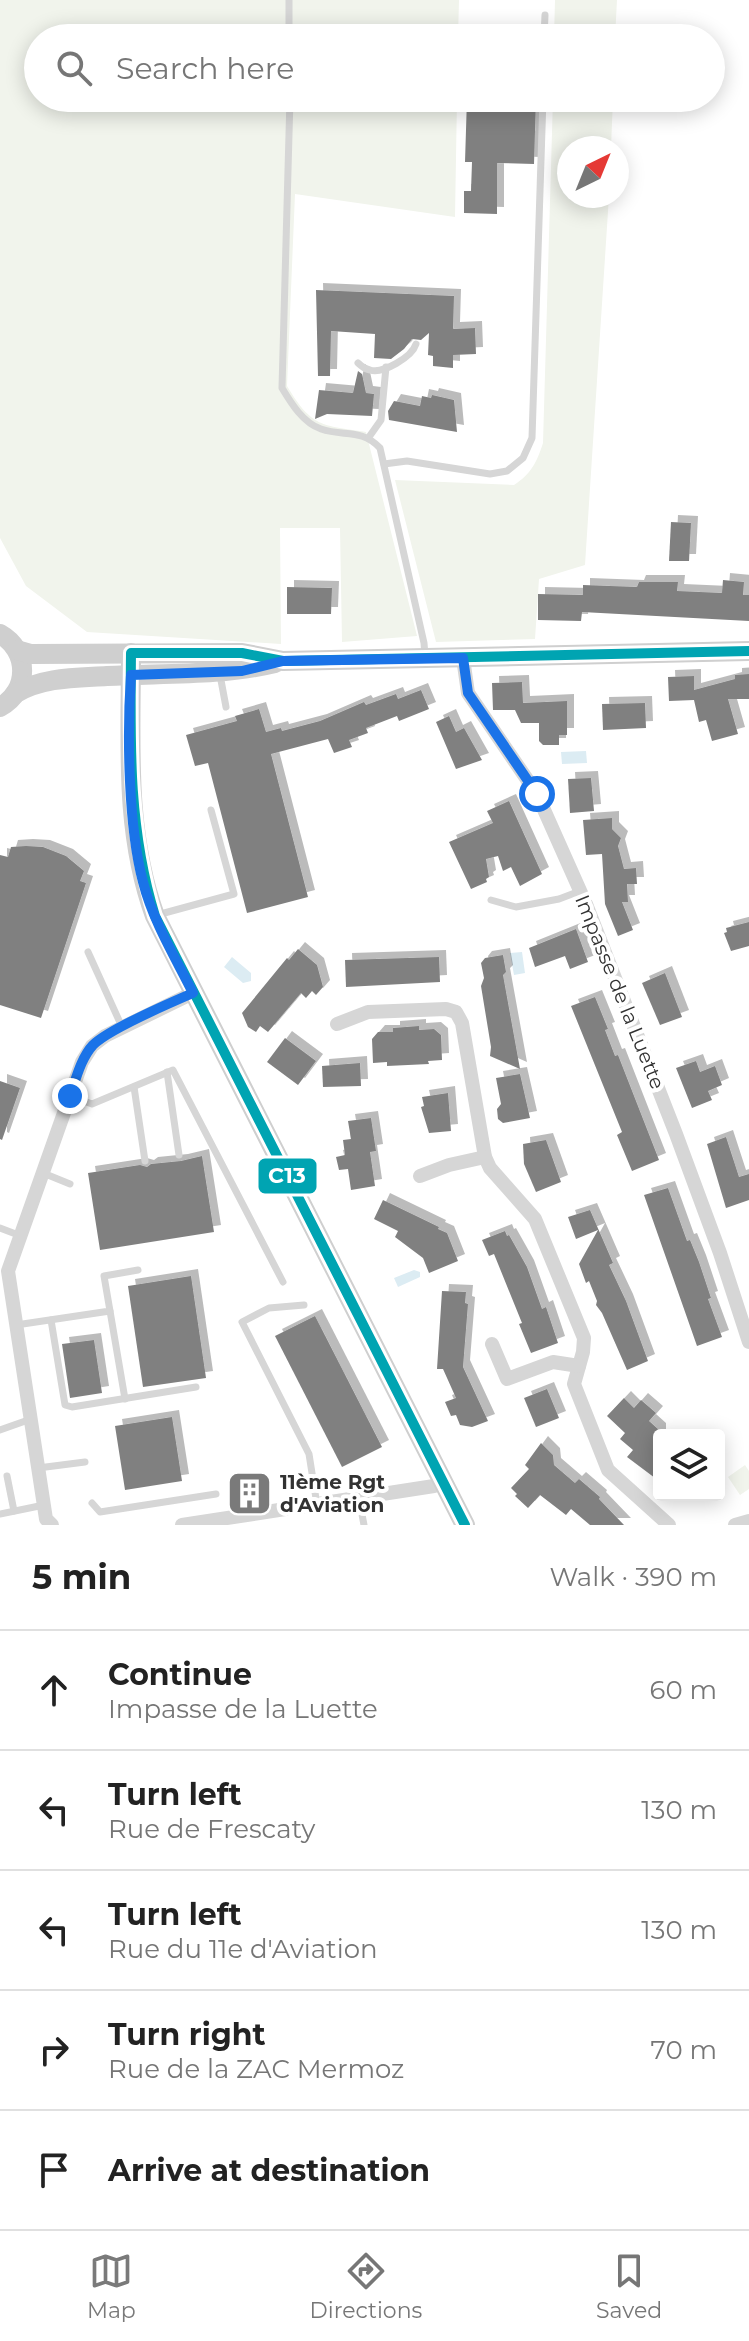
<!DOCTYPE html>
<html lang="en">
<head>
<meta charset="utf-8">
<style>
  :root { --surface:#fff; --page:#f2f2f2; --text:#222; --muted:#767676; --line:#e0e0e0; --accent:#7a7a7a }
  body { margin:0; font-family:Montserrat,sans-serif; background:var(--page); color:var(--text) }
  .controls { position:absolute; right:24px; bottom:24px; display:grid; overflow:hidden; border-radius:8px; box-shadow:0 4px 20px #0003 }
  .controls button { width:72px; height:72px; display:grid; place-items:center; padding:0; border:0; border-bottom:2px solid var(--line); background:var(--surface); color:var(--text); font:40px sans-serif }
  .compass { position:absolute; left:557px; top:136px; width:72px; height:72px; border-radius:50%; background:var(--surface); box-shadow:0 4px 20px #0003; rotate:43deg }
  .stop { position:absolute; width:24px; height:24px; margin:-18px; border:6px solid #1a73e8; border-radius:50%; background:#fff }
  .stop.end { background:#1a73e8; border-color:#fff; box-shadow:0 2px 8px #0008 }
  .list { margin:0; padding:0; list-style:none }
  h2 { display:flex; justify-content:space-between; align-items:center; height:104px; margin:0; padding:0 32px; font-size:34px }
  h2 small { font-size:26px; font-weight:400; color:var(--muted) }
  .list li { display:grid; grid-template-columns:52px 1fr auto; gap:24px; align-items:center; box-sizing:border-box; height:120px; padding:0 32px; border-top:2px solid var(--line) }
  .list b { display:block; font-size:30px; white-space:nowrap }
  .list p { margin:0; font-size:26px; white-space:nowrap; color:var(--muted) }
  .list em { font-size:26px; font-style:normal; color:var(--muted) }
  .icon { flex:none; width:44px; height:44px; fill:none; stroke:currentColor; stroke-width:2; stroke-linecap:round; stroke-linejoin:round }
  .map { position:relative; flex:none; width:749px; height:1525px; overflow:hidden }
  .search { position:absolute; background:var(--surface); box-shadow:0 4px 20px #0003; left:24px; right:24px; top:24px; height:88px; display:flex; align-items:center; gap:20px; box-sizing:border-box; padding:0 28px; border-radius:44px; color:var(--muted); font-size:30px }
  .sheet { height:704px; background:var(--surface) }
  nav { display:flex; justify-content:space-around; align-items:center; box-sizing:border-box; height:112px; border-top:2px solid var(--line); background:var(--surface); font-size:22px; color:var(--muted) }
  nav a { display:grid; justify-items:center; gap:4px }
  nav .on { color:var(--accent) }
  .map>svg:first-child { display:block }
</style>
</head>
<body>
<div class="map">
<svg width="749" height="1525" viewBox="0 0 749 1525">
  <defs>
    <filter id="shadow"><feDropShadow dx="7" dy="-7" stdDeviation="0" flood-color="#0004"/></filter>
  </defs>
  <rect width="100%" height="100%" fill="#fff"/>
  <g fill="#f1f4ec">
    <path d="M0,0H459L458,38H38V98H457L455,217L295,194L287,386C312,428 322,425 366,432L417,636L342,642L340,528H280L281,644L87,632L26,586L0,538Z"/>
    <path d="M555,0H617L615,38H554Z"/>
    <path d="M553,98H613L611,148H569V196H609L585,565L539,579L535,639L436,642L395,480L514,485C531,474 537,462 543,443Z"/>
    <path d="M745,1465L749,1471V1489L740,1495L728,1477Z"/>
  </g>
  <g fill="#dcecf3">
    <path d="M586,751L587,763L562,764L561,752Z"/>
    <path d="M522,952L525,973L514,975L510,953Z"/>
    <path d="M232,957L251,973V981L243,983L224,967Z"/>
    <path d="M414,1270L420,1272V1277L398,1287L394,1278Z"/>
  </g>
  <g fill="#808080" filter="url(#shadow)">
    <path d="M467,98H536L534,164L497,163V214L464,213V191H471L472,162H465Z"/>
    <path d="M316,290L454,296L453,329L475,328L476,354L453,355V368L433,366V356L428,355L429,333L421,340L412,339L404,349L391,359L374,358L375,334L331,331L330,376H318Z"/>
    <path d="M358,371L362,374L366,393L374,394L372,416L327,414L315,419L319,390L353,393Z"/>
    <path d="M432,395L454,400L457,432L389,420L388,411L394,401L420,406L422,396L431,398Z"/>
    <path d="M671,522L691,523L689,561H669Z"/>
    <path d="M723,580L744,582L743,595H749V621L582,612L581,621L538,620V594L583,595V585L637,587L639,582H678L677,591L722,593Z"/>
    <path d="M287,587L332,588L331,614H287Z"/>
    <path d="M749,674V699H728L738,734L712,741L706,720L699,722L694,700L669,701L668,677L694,676V690L735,679V675Z"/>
    <path d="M522,682L523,703L567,701V735H559V745H543L539,741V723H521L515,710H493L492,683Z"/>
    <path d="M421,690L429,709L399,721L397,716L366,728L368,733L349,740L352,747L334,753L328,739L271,754L308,897L247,913L208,763L195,766L186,735L237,721L235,716L259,709L266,732L281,728L282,731L320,721L364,702L366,705L396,694L398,699Z"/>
    <path d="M645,703L646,728L603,730L602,704Z"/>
    <path d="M449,716L456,732L464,728L482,760L456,769L436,722Z"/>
    <path d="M591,778L594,811L570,813L568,779Z"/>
    <path d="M509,801L542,874L520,886L511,867L503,871L498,856L486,859L489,877L486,879L487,882L471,889L449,842L493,823L487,811Z"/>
    <path d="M612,818V829L621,838L618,846L624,869L636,868L637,884H627L628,902H622L633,930L618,936L605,904L602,854L586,855L583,820Z"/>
    <path d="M26,846L43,847L66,856L84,871L80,881L86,883L41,1018L0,1005V855L8,857L11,847Z"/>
    <path d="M749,922V946L731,951L724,933L727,932L726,928Z"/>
    <path d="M576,929L588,962L570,969L565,956L535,967L529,948Z"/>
    <path d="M298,949L317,965L323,987L316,995L312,991L306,998L301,993L268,1032L260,1026L256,1032L248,1027L242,1013L287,958L289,960Z"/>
    <path d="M503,955L506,972L503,975L520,1069L490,1056L491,1047L481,986L484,978L481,963L485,958Z"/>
    <path d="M439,957L440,982L346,987L345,960Z"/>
    <path d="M665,973L682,1017L660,1025L642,983Z"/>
    <path d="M595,997L608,1029L605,1030L615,1056L618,1055L659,1160L632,1171L617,1135L622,1132L571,1006Z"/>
    <path d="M419,1026V1030L434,1029L441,1035L442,1060L428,1061L429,1064L387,1066V1062L373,1063L372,1039L378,1032H393V1028Z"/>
    <path d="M285,1038L316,1061L298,1085L267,1062Z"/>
    <path d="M696,1061L700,1072L715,1066L722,1085L708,1091L712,1100L692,1108L676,1068Z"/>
    <path d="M360,1063L361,1086L323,1087L322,1066Z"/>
    <path d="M520,1074L530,1118L503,1123L498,1119L497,1109L501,1104L496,1078Z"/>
    <path d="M0,1081L20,1088L2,1140L0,1139Z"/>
    <path d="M448,1093L451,1131L429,1133L421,1107L424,1106L422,1097Z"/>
    <path d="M371,1118L376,1151L370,1152L375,1186L351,1190L348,1169L339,1170L336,1157L345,1155L343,1140L351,1139L348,1121Z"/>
    <path d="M726,1137L739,1177L749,1174V1200L726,1208L707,1144Z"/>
    <path d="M546,1140L561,1182L536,1192L524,1164L523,1144Z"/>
    <path d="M202,1156L214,1232L100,1250L88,1173L140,1165L147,1167L151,1164L181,1161Z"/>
    <path d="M668,1188L687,1241L690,1240L699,1262L711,1298L708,1299L722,1337L697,1346L644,1195Z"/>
    <path d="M383,1200L439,1227L438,1229L447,1233L458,1261L429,1273L423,1258L395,1237L398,1231L374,1219Z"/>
    <path d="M590,1210L613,1263L609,1265L626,1301L648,1361L627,1370L602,1313L596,1305L597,1301L589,1281L586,1283L579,1264L598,1230L576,1239L568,1217Z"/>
    <path d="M505,1231L507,1236L509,1235L527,1267L542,1309L546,1307L558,1343L531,1353L519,1324L522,1323L494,1254L489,1256L482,1240Z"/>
    <path d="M191,1276L206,1378L143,1387L128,1286Z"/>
    <path d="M442,1291L466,1292L465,1303L468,1304L463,1367L488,1421L472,1427L460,1425L456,1415L451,1416L445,1402L456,1398L443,1369H437Z"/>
    <path d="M315,1316L382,1447L342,1467L275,1336Z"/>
    <path d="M94,1340L102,1393L70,1398L62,1344Z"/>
    <path d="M547,1389L559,1418L536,1427L524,1398Z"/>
    <path d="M624,1398L634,1408L641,1400L656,1413L649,1421L659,1430V1481L627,1457L633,1450L620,1439L625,1433L607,1416Z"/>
    <path d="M172,1417L182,1481L125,1490L115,1426Z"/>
    <path d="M541,1443L553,1455L554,1465L575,1483L579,1479L600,1497L599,1499L624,1525H590L571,1509L566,1515L540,1495L528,1508L515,1496L517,1494L511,1488L529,1469L525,1465Z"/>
  </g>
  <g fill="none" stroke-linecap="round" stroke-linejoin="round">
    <g stroke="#d6d6d6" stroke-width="7">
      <path d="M289,0V38"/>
      <path d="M544,38L545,15"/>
      <path d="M290,98L282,388C291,403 303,423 321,429C344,437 361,428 380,448L424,643L425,656"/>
      <path d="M358,363C363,367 364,369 370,370C383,374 412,357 416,344"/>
      <path d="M369,437L381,420L386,367"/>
      <path d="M384,464L407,461L490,474L507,471L523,458L532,438L543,98"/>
      <path d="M220,675L226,707"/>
      <path d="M491,900L516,907L559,899L580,891"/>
      <path d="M157,915L234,894L211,810"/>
      <path d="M88,952L122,1027"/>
      <path d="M167,1072L179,1155"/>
      <path d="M134,1087L145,1161"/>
      <path d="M70,1096L92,1104L173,1070L283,1282"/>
      <path d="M43,1173L70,1184"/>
      <path d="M0,1228L21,1236"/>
      <path d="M304,1305L269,1308L242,1322L309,1454L317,1505"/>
      <path d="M110,1311L125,1399"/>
      <path d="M51,1320L65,1405L72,1407L196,1387"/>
      <path d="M16,1325L110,1311L104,1276L138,1270"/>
      <path d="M0,1430L31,1419"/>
      <path d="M38,1468L85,1462"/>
      <path d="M7,1476L14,1511"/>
      <path d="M359,1499L364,1525"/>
      <path d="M92,1503L100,1512L216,1494"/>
      <path d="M0,1514L44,1505"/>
    </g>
    <g stroke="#d6d6d6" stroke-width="14">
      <path d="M463,658L468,693L537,794L586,904L676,1134L720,1253L749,1342"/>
      <path d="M337,1024L368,1012L446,1009L456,1012L462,1023L485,1157L490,1168L535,1219L584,1338L583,1352L574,1384L608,1470L669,1525"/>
      <path d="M420,1176L449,1165L485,1157"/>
      <path d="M492,1344L507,1379L553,1362L579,1366"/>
      <path d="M52,1525L46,1519L8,1271L82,1062L92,1046L105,1036L193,993"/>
      <path d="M182,1525L434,1486L443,1482"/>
      <path d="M735,1525L749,1521"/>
    </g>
    <g stroke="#cfcfcf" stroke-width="20">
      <path d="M0,634C29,650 30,691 0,707"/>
      <path d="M17,650L31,654L242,653L283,661L749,651"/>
      <path d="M131,653C131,741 124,831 155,916L465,1525"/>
      <path d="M16,693C44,677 75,678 107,676C163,673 221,676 275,663"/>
    </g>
    <defs>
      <path id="bus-1" d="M465,1525L155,916C128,829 130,743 131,653H242L283,661L749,651"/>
    </defs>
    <use href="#bus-1" stroke="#fff" stroke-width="16"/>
    <use href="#bus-1" stroke="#00a4b2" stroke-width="10"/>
  </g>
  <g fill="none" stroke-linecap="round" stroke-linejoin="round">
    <path stroke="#1a73e8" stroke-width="10" d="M70,1096C76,1079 81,1058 93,1045C108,1030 172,1002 193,993C175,957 153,921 143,882C128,825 127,734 131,675L242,671L283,661L463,658L468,693L537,794"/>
  </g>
  <defs>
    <symbol id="building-square" viewBox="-11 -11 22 22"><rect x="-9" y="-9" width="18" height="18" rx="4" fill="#7a7a7a" stroke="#fff"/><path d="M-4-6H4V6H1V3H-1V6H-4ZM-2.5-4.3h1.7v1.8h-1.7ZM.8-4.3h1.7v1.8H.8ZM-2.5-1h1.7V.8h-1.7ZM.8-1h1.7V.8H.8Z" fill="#fff"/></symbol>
  </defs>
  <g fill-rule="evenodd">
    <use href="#building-square" x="224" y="1468" width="51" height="51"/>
  </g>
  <g text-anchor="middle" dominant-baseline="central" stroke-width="8" stroke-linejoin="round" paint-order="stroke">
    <g font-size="20" fill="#323232" stroke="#fff">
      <text transform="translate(620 992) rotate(68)">Impasse de la Luette</text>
    </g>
    <g font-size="20" font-weight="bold" fill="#323232" stroke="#fff" text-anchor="start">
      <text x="280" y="1482">11ème Rgt<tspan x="280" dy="23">d'Aviation</tspan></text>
    </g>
  </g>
  <rect stroke="#fff" stroke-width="3" x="257" y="1157" width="61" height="38" rx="8" fill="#00a4b2"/>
  <g font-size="22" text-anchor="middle" font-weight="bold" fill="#fff">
    <text x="287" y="1183">C13</text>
  </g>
</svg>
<div class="controls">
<button><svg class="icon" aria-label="layers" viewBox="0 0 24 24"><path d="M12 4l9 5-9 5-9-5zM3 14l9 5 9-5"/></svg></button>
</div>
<svg class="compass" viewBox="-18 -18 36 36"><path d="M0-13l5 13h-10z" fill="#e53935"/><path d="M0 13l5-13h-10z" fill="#767676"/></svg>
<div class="stop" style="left:537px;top:794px"></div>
<div class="stop end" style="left:70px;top:1096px"></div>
<div class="search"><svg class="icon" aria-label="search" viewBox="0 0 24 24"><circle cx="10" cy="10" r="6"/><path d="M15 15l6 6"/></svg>Search here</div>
</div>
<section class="sheet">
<h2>5 min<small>Walk · 390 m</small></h2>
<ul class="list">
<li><svg class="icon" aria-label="ahead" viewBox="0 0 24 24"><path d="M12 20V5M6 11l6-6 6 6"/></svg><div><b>Continue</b><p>Impasse de la Luette</p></div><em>60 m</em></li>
<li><svg class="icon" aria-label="left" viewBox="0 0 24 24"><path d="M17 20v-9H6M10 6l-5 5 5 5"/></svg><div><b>Turn left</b><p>Rue de Frescaty</p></div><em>130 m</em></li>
<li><svg class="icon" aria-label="left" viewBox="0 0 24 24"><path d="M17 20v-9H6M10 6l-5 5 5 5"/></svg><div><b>Turn left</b><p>Rue du 11e d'Aviation</p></div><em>130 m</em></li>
<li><svg class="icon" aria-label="right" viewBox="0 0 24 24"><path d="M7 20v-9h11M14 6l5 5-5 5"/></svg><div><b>Turn right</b><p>Rue de la ZAC Mermoz</p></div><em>70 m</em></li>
<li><svg class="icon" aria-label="arrive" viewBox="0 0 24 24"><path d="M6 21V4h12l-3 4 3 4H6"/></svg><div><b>Arrive at destination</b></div></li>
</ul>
</section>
<nav>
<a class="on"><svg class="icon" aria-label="map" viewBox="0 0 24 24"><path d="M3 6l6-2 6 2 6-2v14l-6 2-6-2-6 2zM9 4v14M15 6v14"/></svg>Map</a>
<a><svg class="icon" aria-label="directions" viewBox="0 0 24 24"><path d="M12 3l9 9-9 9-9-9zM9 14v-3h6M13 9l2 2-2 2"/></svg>Directions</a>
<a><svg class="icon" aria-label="saved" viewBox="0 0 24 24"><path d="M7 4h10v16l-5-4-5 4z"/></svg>Saved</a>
</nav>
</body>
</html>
